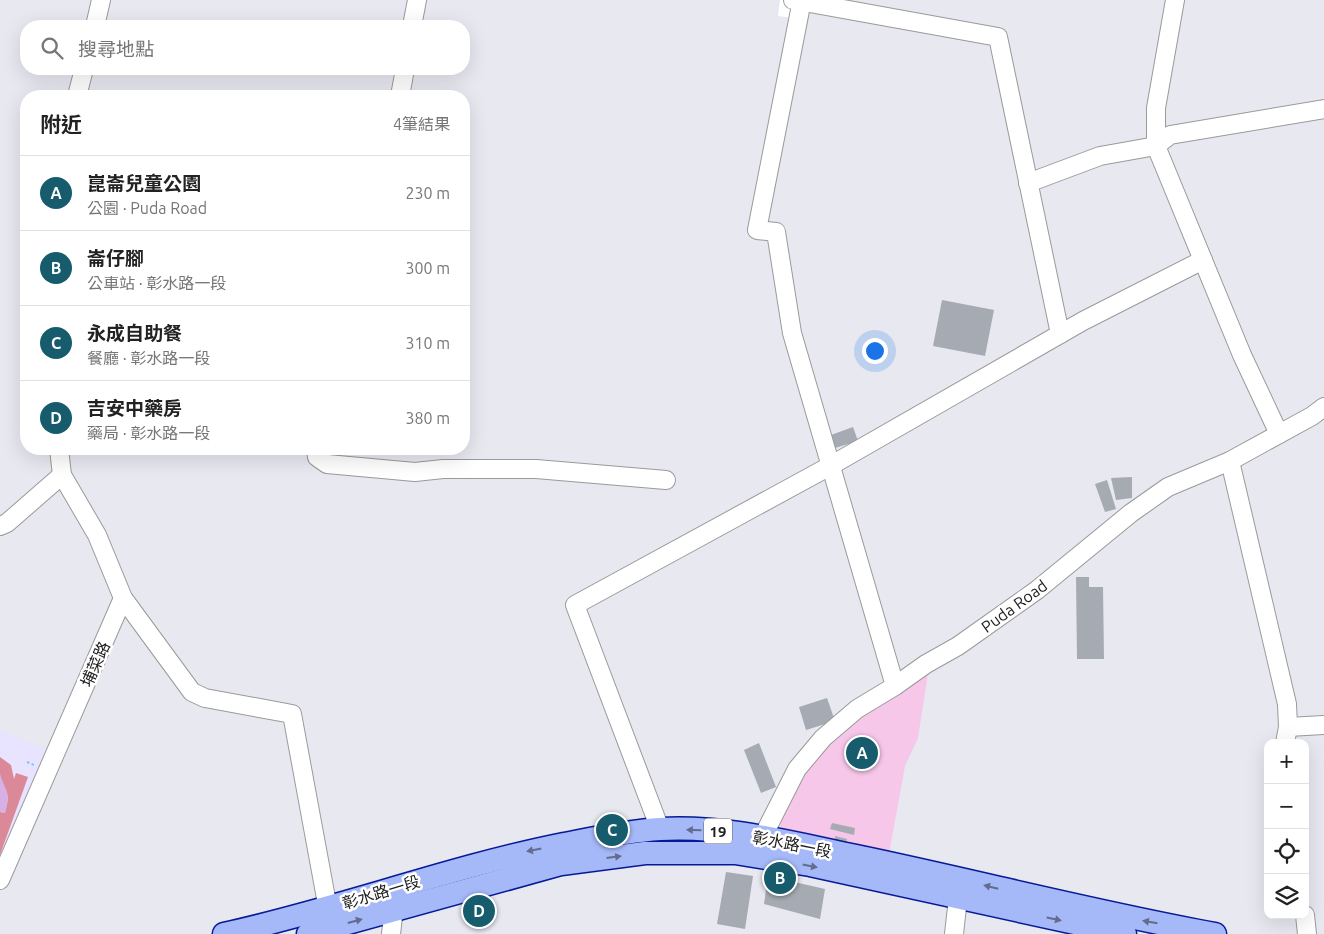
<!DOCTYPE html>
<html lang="zh-TW">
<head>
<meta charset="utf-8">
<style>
  :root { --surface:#fff; --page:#f6f6f6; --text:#222; --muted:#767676; --line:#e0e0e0; --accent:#175c6c }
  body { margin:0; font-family:Ubuntu,"Noto Sans TC",sans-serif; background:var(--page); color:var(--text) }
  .controls { position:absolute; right:15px; bottom:15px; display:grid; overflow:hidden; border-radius:10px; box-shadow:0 5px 20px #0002 }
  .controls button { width:45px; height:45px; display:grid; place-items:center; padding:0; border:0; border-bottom:1px solid var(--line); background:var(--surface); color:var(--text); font:25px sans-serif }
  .you { position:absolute; left:874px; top:350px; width:18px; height:18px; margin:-12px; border:4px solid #fff; border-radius:50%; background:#1a73e8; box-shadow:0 0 0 8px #1a73e833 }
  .badge { display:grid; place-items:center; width:32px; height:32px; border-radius:50%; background:var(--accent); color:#fff; font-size:16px; font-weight:700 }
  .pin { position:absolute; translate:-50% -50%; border:2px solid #fff; box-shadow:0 1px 5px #0006 }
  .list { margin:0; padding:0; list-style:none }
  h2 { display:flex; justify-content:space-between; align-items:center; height:65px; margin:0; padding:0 20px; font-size:21px }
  h2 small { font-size:16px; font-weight:400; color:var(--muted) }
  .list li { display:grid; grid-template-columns:32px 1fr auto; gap:15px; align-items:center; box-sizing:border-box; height:75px; padding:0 20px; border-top:1px solid var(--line) }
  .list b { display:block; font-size:19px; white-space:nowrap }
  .list p { margin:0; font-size:16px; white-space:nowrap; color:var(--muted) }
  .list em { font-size:16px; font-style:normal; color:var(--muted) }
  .icon { flex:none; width:28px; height:28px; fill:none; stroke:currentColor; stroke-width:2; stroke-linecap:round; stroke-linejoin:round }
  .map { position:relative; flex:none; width:1324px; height:934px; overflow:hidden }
  .search { position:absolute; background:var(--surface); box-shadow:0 5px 20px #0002; left:20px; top:20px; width:450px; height:55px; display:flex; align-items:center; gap:12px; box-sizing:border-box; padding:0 18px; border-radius:20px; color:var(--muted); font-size:19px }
  .panel { position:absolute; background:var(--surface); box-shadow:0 5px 20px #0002; left:20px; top:90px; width:450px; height:365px; border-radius:20px }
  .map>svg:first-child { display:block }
</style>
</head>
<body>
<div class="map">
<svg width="1324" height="934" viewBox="0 0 1324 934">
  <rect width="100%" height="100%" fill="#e7e8f0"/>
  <path fill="#e8e3fe" d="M0,730L47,750L0,862Z"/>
  <path fill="#d7b0e8" d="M0,774C9,786 9,799 5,813L0,812Z"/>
  <path fill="#f7c7ea" d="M929,667L918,738L905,766L889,854L792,840L780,827L786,797L825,740Z"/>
  <path fill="#db8999" d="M0,757L11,765L14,779L16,773L28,777L0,855V812L5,813C11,791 6,793 0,774C0,769 0,762 0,757Z"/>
  <path fill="#fff" d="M780,0H804L801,19L778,16Z"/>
  <g fill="#a6aab2">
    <path d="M942,300L994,310L985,356L933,346Z"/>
    <path d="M853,427L858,441L835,448L831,435Z"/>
    <path d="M1132,477V498L1116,500L1111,478Z"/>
    <path d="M1107,480L1116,509L1105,512L1095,484Z"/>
    <path d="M1076,577H1089V587H1103L1104,659H1077Z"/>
    <path d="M827,698L835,721L806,730L799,707Z"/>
    <path d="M759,743L776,787L761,793L744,750Z"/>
    <path d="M832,823L855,828L854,835L830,829Z"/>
    <path d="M835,836L847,839L846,843L835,840Z"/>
    <path d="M726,872L753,876L745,929L717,924Z"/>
    <path d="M768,876L825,889L820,919L764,904Z"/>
  </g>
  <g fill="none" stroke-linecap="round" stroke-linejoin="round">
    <defs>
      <g id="minor">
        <path d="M793,0L998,37L1060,334"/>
        <path d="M802,0L757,230L776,232L792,333L895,686"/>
        <path d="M1175,0L1156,108V146L1242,355L1279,434"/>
        <path d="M95,26L101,0"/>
        <path d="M412,26L417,0"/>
        <path d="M77,96L84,69"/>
        <path d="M400,96L405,69"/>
        <path d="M1028,183L1100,156L1156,146L1170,135L1324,109"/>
        <path d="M59,449L62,475L97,535L123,598L192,692L205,698L292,714L328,909"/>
        <path d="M316,449L317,457L327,464L415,472L443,469H536L666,480"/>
        <path d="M1230,461L1287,704L1288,727L1285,743"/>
        <path d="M0,526L7,523L62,475"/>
        <path d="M1288,727L1324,725"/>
        <path d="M660,829L575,605L830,466L1083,321L1203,260"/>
        <path d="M758,846L797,769L823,738L857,709L895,686L926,664L958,646L1037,590L1131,513L1168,487L1230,461L1312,416L1324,407"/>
        <path d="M0,880L123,598"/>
        <path d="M1305,915L1307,934"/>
        <path d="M391,934L395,899"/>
        <path d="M954,934L958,898"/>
      </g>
      <g id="major">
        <path d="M224,934C339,909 449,867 564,844C595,838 628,831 660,829C726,825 792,843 856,856C976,881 1094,912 1215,934"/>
        <path d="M308,934L561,864L645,853H735L810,865L1125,934"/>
      </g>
    </defs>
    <use href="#minor" stroke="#9a9a9a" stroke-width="20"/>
    <use href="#major" stroke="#071a96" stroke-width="25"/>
    <path stroke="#75cdf4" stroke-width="2" stroke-dasharray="2.5 2.5" stroke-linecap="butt" d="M27,762L34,765"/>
    <use href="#minor" stroke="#fff" stroke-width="18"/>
    <use href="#major" stroke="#a5b8f8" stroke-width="22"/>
  </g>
  <defs><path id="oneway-solid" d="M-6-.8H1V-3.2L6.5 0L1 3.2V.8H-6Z" transform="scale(1.25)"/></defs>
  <g fill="#626c8c">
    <use href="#oneway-solid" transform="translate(694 830) rotate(-178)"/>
    <use href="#oneway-solid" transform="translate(534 850) rotate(169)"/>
    <use href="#oneway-solid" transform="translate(614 857) rotate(-7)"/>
    <use href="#oneway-solid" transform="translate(810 866) rotate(11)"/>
    <use href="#oneway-solid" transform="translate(991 887) rotate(-166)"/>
    <use href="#oneway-solid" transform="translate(1054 919) rotate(12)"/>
    <use href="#oneway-solid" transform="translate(355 921) rotate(-15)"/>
    <use href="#oneway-solid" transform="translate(1150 922) rotate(-170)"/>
  </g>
  <g text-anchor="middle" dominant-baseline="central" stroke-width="5" stroke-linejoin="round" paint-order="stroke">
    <rect fill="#fff" stroke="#636363" stroke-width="1" x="704" y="818.5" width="28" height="25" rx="4"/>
    <g font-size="15" font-weight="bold" fill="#202020">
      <text x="718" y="831">19</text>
    </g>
    <g font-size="16" fill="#202020" stroke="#fff">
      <text transform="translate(1014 606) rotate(-36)">Puda Road</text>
      <text transform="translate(95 664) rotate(-66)">埔菜路</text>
      <text transform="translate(792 844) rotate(11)">彰水路一段</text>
      <text transform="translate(381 892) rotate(-17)">彰水路一段</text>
    </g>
  </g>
</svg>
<div class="controls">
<button>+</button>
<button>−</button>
<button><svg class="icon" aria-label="locate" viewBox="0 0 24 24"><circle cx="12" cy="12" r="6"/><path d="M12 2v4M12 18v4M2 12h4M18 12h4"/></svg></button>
<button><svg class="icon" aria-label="layers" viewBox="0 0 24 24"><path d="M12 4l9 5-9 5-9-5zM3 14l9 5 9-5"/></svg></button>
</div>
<div class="you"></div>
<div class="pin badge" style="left:862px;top:753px">A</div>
<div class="pin badge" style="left:780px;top:878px">B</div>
<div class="pin badge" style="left:612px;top:830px">C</div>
<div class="pin badge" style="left:479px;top:911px">D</div>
<div class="search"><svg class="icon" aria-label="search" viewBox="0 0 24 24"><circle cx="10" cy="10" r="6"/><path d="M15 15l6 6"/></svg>搜尋地點</div>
<section class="panel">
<h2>附近<small>4筆結果</small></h2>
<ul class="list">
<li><span class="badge">A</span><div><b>崑崙兒童公園</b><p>公園 · Puda Road</p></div><em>230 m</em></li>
<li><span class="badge">B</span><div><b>崙仔腳</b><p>公車站 · 彰水路一段</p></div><em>300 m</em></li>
<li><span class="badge">C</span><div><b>永成自助餐</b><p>餐廳 · 彰水路一段</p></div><em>310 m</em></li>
<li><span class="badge">D</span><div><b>吉安中藥房</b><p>藥局 · 彰水路一段</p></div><em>380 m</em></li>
</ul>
</section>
</div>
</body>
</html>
